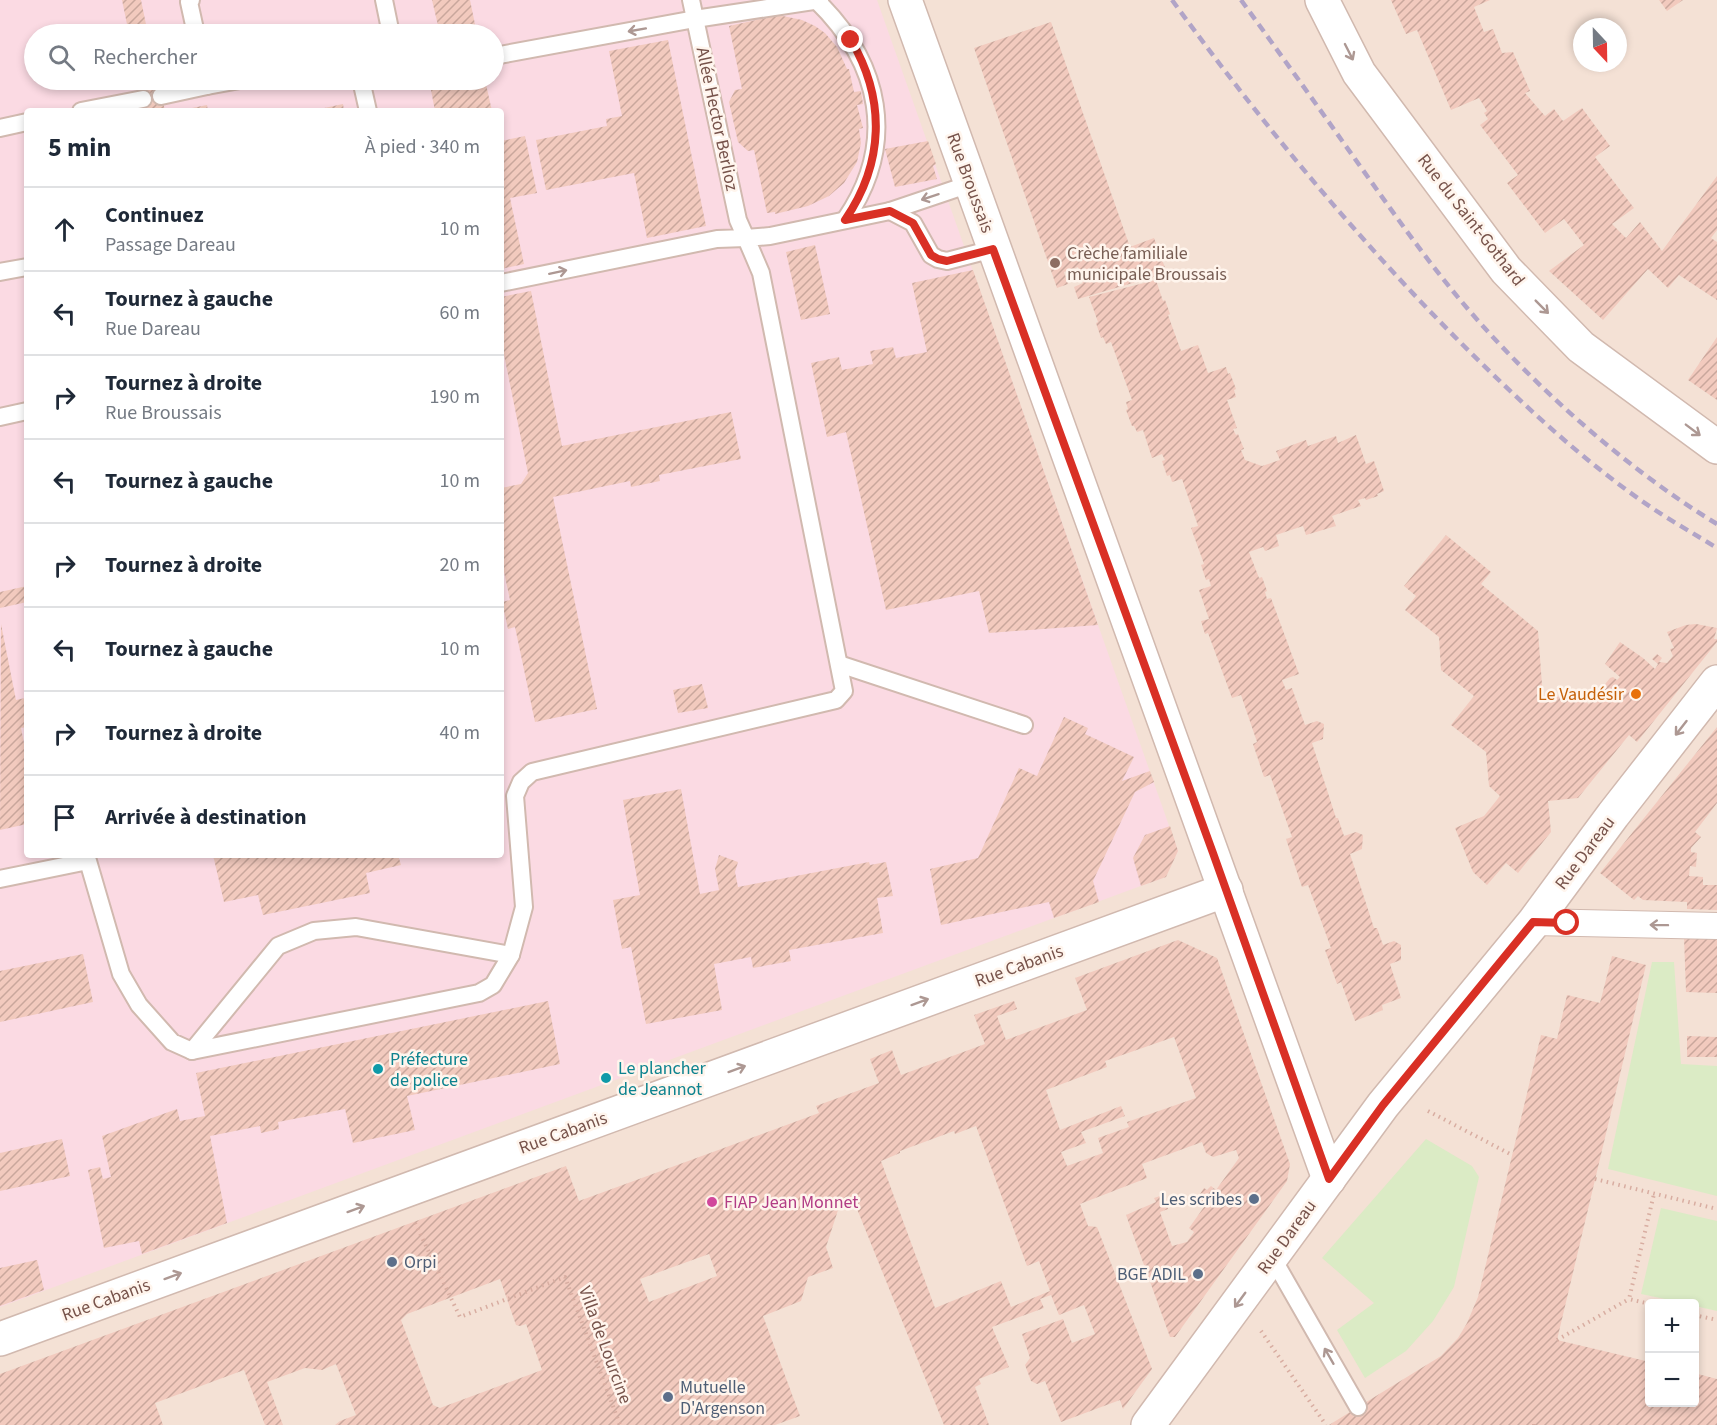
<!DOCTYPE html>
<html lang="fr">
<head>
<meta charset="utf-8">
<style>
  :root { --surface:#fff; --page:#f2f2f3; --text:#1f2937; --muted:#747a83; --line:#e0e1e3 }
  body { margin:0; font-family:"Source Sans 3",sans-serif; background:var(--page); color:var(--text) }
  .controls { position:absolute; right:18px; bottom:18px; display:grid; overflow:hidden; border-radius:6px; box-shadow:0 3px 9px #0003 }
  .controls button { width:54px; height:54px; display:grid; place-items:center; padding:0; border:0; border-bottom:2px solid var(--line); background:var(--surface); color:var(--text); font:30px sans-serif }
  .compass { position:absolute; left:1573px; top:18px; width:54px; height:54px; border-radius:50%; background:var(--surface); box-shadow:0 3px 9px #0003; rotate:158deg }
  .stop { position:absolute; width:18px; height:18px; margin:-14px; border:4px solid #d93025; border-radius:50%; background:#fff }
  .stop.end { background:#d93025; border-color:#fff; box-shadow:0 2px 6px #0008 }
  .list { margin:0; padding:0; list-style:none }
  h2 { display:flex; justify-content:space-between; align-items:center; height:78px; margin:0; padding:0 24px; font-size:26px }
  h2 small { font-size:20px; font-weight:400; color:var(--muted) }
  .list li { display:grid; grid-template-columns:39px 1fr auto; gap:18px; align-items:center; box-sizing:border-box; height:84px; padding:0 24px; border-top:2px solid var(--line) }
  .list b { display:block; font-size:22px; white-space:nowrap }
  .list p { margin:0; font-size:20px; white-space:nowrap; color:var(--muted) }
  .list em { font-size:20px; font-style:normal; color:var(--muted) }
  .icon { flex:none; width:33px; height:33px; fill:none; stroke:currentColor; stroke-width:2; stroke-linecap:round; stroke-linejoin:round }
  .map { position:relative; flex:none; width:1717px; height:1425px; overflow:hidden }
  .search { position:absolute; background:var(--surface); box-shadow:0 3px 9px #0003; left:24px; top:24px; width:480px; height:66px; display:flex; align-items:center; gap:15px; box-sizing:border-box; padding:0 21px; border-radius:33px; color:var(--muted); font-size:22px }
  .panel { position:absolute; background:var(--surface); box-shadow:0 3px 9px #0003; left:24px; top:108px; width:480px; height:750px; border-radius:6px }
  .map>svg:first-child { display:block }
</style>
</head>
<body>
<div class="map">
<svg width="1717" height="1425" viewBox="0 0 1717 1425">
  <defs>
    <pattern id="building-hatch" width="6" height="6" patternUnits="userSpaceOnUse" patternTransform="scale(1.5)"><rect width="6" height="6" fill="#f2cabe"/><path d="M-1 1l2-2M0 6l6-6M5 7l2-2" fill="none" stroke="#c9a79c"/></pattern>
  </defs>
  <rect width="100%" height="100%" fill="#fdf0e7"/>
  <path fill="#f4e1d5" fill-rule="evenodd" d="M0,0H1717V1425H0ZM1582,27H1618V63H1582ZM34,34H494V80H34ZM27,111H501V855H27ZM1650,1304H1694V1402H1650Z"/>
  <path fill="#fbdae3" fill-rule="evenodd" d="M0,0H877L1178,851L1165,877L0,1307ZM34,34H494V80H34ZM27,111H501V855H27Z"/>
  <g fill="#dbebc5">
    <path d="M1652,962H1674L1681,1064L1717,1066V1196L1608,1169Z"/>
    <path d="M1426,1139L1472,1166L1479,1177L1454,1287L1433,1321L1406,1351L1365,1378L1337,1330L1374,1303L1322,1258Z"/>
    <path d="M1661,1208L1717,1221V1311L1695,1306L1694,1304L1684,1303L1641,1294Z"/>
  </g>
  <g fill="url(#building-hatch)" fill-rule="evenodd">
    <path d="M122,0H141L148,34H129Z"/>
    <path d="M432,0H470L477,34H440Z"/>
    <path d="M1391,0H1490L1474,7L1484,32L1493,29L1502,53L1513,52L1530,91L1525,93L1545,116L1554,109L1563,121L1582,108L1610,146L1595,157L1634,208L1612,224L1626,238L1640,222L1662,251L1717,176V230L1711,238L1717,242V300L1679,275L1668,288L1648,269L1603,320L1549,271L1584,245L1564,219L1545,233L1507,183L1518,175L1480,125L1488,119L1484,113L1487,111L1479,98L1451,110L1417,30L1406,34Z"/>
    <path d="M1659,0H1683L1667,11Z"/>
    <path d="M783,14V16L802,20L815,26L825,33L837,47L847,69H849L854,92L861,91L863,104L857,105L863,128L859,129L861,143L857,162L844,183L829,196L808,206L775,214V212L767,213L754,150L748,151L738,142L729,102L735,90L742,89L729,26Z"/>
    <path d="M1051,22L1130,247L1154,238L1167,273L1078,299L1074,287L1083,283L1078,267L1064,272L1068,284L1057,288L974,48Z"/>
    <path d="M668,40L706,226L647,238L634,173L546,190L536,140L607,126L606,119L622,116L609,51Z"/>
    <path d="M139,80H158L165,111H146Z"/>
    <path d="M456,80H485L492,111H435L430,85Z"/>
    <path d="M343,104L344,111H315V110Z"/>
    <path d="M207,105L208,111H182V110Z"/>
    <path d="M525,136L537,193L510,198L524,264L501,269V141Z"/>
    <path d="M928,141L936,164L933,166L937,179L895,187L885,149Z"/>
    <path d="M815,245L830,314L801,320L786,252Z"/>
    <path d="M973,270L1098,625L989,633L979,591L886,610L846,432L827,437L811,363L839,357L842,370L873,364L870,351L893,347L896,358L927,352L912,283Z"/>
    <path d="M1156,280L1163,301L1165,300L1170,314L1168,315L1181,351L1198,345L1208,373L1226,367L1228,374L1230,373L1236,389L1234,390L1236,397L1227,400L1237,428L1233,429L1236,435L1238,434L1244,449L1241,450L1245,460L1262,466L1280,460L1276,451L1306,440L1308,446L1336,436L1338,443L1356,435L1366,464L1374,461L1384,491L1377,494L1378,496L1366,500L1365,498L1358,500L1361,506L1332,516L1336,526L1306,535L1303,526L1276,535L1279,546L1265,551L1263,547L1249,552L1259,578L1262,577L1267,591L1265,592L1267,599L1271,598L1299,674L1282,680L1286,690L1292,688L1305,725L1317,721L1324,724L1323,739L1312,743L1336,818H1338L1344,836L1356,832L1363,835L1362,849L1350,854L1374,928H1377L1383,945L1394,941L1401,945V960L1390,964L1401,998L1382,1005L1383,1010L1355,1021L1341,982L1337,984L1325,950L1331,948L1308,885L1302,887L1286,839L1292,837L1270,775L1264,777L1253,744L1257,742L1241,695L1232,698L1208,633L1205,634L1201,621L1209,619L1199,590L1211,586L1209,579L1206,580L1201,565L1204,564L1191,528L1198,526L1182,479L1172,482L1170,475L1167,476L1162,461L1165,460L1162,454L1152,458L1143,430L1137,432L1134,426H1132L1126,410L1128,409L1126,402L1132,400L1111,342L1106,344L1103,337L1101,338L1096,323L1098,322L1089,297Z"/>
    <path d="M531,291L562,446L731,412L741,459L659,475L660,481L631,487L630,481L553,497L597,709L535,722L515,627L508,629L502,602L510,600L501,558V488L521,484L528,473L501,340V297Z"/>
    <path d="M1717,337V400L1688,380Z"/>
    <path d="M1446,535L1491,572L1481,584L1538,631L1543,698L1577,695L1589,704L1610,678L1613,677L1617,680L1620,677L1605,664L1620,642L1643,658L1655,669L1658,664L1652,659L1657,654L1662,658L1659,662L1667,663L1673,656L1670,649L1674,648L1667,632L1686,625L1696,624L1717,628L1714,639H1717V642L1637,742L1629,735L1578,798L1548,801L1551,832L1518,873L1506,863L1487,885L1473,872L1455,828L1484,816L1500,796L1489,786L1486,752L1451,725L1474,696L1441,670L1439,637L1405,610L1416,596L1404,586Z"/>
    <path d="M27,586V602L0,608V592Z"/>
    <path d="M1,624L16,700L25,698L27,707V727L21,728L27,758V824L0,830Z"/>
    <path d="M702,684L708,708L678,713L673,690Z"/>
    <path d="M1064,717L1088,728L1085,734L1134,757L1122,781L1150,771L1154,782L1135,792L1093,881L1099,902L1054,918L1049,902L941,925L930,869L978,858L1019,768L1037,776Z"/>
    <path d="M1717,727V803L1695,832L1701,837L1691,848V852L1697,853L1696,867L1690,866L1689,876L1703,877V885H1717V910L1687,909V902L1643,900L1638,896L1634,900L1600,873Z"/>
    <path d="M681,789L700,894L719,890L715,869L719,855L738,862L735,872L738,887L869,862L870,865L886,862L893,896L877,898L883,933L789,950L791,961L753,968L751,957L714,964L722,1010L646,1024L631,947L622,949L613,900L640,895L623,800Z"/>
    <path d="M1170,826L1178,851L1166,877L1141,886L1133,858L1145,835Z"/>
    <path d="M213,855H398L401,865L366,873L370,893L263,915L258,895L224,902Z"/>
    <path d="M1684,937H1717V993L1686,992Z"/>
    <path d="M1178,940L1217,958L1290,1164L1287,1181L1175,1337H1170L1126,1215L1156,1202L1154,1198L1163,1195L1168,1209L1160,1212L1172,1246L1187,1242L1194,1232L1189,1228L1204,1207L1200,1204L1204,1196L1200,1194L1204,1188L1207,1190L1211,1186L1216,1190L1239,1158L1236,1150L1213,1157L1206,1153L1202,1142L1142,1164L1147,1178L1080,1204L1088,1226L1097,1227L1152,1369L1123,1409L1120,1400L1061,1422L1045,1381L1037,1384L1031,1381L1025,1365L1030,1358L1022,1334L1063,1319L1072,1343L1095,1334L1084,1305L1059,1315L1051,1295L1040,1299L1044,1308L992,1327L1009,1367L979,1379L981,1384L975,1387L989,1425H944L853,1199L840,1204L826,1247L833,1268L808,1277L801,1301L763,1316L800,1416L775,1425H335L340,1421L356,1415L336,1364L322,1370L305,1368L267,1382L283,1425H265L244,1370L155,1403L163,1425H0V1374L566,1166L579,1201L819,1113L816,1106L879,1083L870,1059L892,1050L901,1075L985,1044L974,1015L1014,1001L1017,1009L997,1016L1006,1040L1087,1010L1075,978ZM1174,1037L1196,1098L1127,1122L1129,1127L1098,1138L1103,1153L1067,1166L1061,1152L1086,1143L1081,1132L1125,1116L1121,1106L1060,1130L1046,1090L1107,1067L1105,1061ZM976,1126L1027,1266L1039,1261L1050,1291L1011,1307L1001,1281L935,1308L881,1161L900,1153V1151L954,1131L955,1134ZM709,1254L717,1276L649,1302L640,1279ZM500,1279L516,1325L520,1326L526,1324L542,1370L440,1408L433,1405L401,1320L407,1314Z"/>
    <path d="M83,954L93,1002L0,1022V971Z"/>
    <path d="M1612,956L1646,965L1557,1340L1650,1362V1402H1694V1373L1717,1379V1425H1329L1441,1356L1458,1338L1467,1323L1478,1297L1541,1035L1557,1039L1567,995L1600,1003Z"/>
    <path d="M548,1001L560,1064L407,1096L415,1130L353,1143L345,1109L278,1122L279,1129L261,1133L260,1126L210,1136L227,1223L142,1254L139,1241L104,1248L88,1170L100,1167L103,1179L111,1177L102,1136L177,1109L180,1121L205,1116L196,1073Z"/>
    <path d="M1687,1036L1717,1037V1057H1687Z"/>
    <path d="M62,1139L70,1176L0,1191V1153Z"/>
    <path d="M37,1260L44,1290L0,1306V1268Z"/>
  </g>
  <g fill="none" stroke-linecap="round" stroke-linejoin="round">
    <defs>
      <g id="service">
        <path d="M191,0L189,2L196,34"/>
        <path d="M384,0L391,34"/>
        <path d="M816,0C881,63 898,143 845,220"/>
        <path d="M494,56L695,19L820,0"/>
        <path d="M205,80L207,86L240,80"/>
        <path d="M361,80L368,111"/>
        <path d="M161,96L207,86"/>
        <path d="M81,111L143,99"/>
        <path d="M0,128L27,122"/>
        <path d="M890,211L913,223L931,255L938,259L947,261L993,249"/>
        <path d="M0,272L27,267"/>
        <path d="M501,283L717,239L746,238L738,220L691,0"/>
        <path d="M0,417L27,411"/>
        <path d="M839,664L1024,725"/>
        <path d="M0,879L88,861L121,974L139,1005L172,1042L192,1051L479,993L493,985L511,955L524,907L515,796L521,782L532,772L836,700L844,691L761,273L746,238L770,236L890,211L970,184"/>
        <path d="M192,1051L278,946L314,931L356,927L511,955"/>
        <path d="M1272,1257L1358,1407"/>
      </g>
      <path id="pedestrian" d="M1534,922L1717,926"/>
      <g id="minor">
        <path d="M905,0L1329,1179"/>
        <path d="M1322,0L1359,73L1506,270L1581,347L1717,447"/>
        <path d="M0,1339L1226,890"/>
        <path d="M1148,1425L1383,1105L1534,922L1613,815L1717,682"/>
      </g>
    </defs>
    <use href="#service" stroke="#d1b9af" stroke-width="20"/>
    <use href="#pedestrian" stroke="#d1b9af" stroke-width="28"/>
    <use href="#minor" stroke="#d1b9af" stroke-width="36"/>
    <g stroke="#d8ada1" stroke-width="4" stroke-dasharray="1.5 4.5" stroke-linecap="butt">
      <path d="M1428,1111L1512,1155"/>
      <path d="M1595,1179L1717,1209"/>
      <path d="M415,1223L460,1317L565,1277L620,1425"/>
      <path d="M1650,1304L1629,1299L1654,1194"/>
      <path d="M1694,1315L1717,1320"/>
      <path d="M1261,1331L1326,1425"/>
      <path d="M1557,1340L1629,1299"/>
      <path d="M1534,1425V1424"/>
    </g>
    <use href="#service" stroke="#fff" stroke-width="16"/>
    <use href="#pedestrian" stroke="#fff" stroke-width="26"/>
    <use href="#minor" stroke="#fff" stroke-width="33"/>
    <g stroke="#b1a4c7" stroke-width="4.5" stroke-dasharray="9 6" stroke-linecap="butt">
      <path d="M1172,0C1263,125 1362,245 1472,354C1529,410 1588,465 1655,510C1675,523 1696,535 1717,548"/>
      <path d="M1241,0C1281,55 1321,111 1360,166C1390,208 1420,251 1452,290C1522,376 1623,467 1717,524"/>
    </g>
  </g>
  <defs><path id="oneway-shaft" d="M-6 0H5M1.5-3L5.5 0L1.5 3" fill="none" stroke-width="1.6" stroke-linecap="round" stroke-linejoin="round" transform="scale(1.5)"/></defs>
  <g stroke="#ad9893">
    <use href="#oneway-shaft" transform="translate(637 30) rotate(170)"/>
    <use href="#oneway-shaft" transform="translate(1349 52) rotate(63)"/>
    <use href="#oneway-shaft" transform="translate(930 197) rotate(162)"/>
    <use href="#oneway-shaft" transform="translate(558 272) rotate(-12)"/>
    <use href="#oneway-shaft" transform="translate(1542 307) rotate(45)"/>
    <use href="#oneway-shaft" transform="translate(1693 430) rotate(37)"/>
    <use href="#oneway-shaft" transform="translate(1681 728) rotate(128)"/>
    <use href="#oneway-shaft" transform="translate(1659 925) rotate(-179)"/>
    <use href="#oneway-shaft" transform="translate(920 1002) rotate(-20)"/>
    <use href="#oneway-shaft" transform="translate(737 1069) rotate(-20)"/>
    <use href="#oneway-shaft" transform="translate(356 1209) rotate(-20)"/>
    <use href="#oneway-shaft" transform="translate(173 1276) rotate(-20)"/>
    <use href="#oneway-shaft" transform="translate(1240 1300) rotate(126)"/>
    <use href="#oneway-shaft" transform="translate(1329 1356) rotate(-120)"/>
  </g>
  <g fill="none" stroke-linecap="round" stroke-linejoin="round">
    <path stroke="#d93025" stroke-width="8" d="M851,40C886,100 884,163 845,220L890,211L913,223L931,255L938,259L947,261L993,249L1213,853L1329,1179L1383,1105L1533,922L1567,923"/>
  </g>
  <circle fill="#8d6e63" stroke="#fff5ed" stroke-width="2" cx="1055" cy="263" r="6"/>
  <circle fill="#e8710a" stroke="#fff5ed" stroke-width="2" cx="1636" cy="694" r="6"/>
  <g fill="#0f9aa8" stroke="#fff5ed" stroke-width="2">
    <circle cx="378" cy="1069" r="6"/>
    <circle cx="606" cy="1078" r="6"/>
  </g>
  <g fill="#5c6f8a" stroke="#fff5ed" stroke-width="2">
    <circle cx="1254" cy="1199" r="6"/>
    <circle cx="392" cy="1262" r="6"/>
    <circle cx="1198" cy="1274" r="6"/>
    <circle cx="668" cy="1397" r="6"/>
  </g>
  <circle fill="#d1479c" stroke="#fff5ed" stroke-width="2" cx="712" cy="1202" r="6"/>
  <g text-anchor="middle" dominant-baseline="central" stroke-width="5" stroke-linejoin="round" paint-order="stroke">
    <g font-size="18" fill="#77534b" stroke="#fff5ed">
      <text transform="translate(717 119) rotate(78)">Allée Hector Berlioz</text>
      <text transform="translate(970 183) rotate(70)">Rue Broussais</text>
      <text transform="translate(1471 220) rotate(52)">Rue du Saint-Gothard</text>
      <text transform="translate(1585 853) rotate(-53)">Rue Dareau</text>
      <text transform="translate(1019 966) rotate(-20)">Rue Cabanis</text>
      <text transform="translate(563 1133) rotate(-20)">Rue Cabanis</text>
      <text transform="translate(1287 1237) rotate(-54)">Rue Dareau</text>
      <text transform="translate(106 1300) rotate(-20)">Rue Cabanis</text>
      <text transform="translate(605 1345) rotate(70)">Villa de Lourcine</text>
    </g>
    <g font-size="18" fill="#785e54" stroke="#fff5ed" text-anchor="start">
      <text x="1067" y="253">Crèche familiale<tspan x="1067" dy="21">municipale Broussais</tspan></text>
    </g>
    <g font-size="18" fill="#c56008" stroke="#fff5ed" text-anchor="end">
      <text x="1624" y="694">Le Vaudésir</text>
    </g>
    <g font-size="18" fill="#0d838f" stroke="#fff5ed" text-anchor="start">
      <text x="390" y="1059">Préfecture<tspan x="390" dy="21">de police</tspan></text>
      <text x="618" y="1068">Le plancher<tspan x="618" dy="21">de Jeannot</tspan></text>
    </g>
    <g font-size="18" fill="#4e5e75" stroke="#fff5ed" text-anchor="end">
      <text x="1242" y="1199">Les scribes</text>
      <text x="404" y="1262" text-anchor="start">Orpi</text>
      <text x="1186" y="1274">BGE ADIL</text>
      <text x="680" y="1387" text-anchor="start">Mutuelle<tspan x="680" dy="21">D'Argenson</tspan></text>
    </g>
    <g font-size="18" fill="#b23c85" stroke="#fff5ed" text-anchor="start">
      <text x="724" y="1202">FIAP Jean Monnet</text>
    </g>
  </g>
</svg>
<div class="controls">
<button>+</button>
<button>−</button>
</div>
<svg class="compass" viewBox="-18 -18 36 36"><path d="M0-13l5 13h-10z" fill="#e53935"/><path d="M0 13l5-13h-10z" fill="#747a83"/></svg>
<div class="stop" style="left:1567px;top:923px"></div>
<div class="stop end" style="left:851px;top:40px"></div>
<div class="search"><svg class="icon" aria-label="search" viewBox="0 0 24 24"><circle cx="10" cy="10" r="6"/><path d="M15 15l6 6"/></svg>Rechercher</div>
<section class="panel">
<h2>5 min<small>À pied · 340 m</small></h2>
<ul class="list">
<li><svg class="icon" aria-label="ahead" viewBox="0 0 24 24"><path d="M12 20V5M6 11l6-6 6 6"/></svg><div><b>Continuez</b><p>Passage Dareau</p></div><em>10 m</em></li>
<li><svg class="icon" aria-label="left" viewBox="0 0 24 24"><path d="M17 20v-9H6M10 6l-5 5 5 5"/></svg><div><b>Tournez à gauche</b><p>Rue Dareau</p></div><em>60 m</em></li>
<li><svg class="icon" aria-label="right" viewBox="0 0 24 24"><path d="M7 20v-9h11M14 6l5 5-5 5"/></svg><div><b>Tournez à droite</b><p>Rue Broussais</p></div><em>190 m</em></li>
<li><svg class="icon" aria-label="left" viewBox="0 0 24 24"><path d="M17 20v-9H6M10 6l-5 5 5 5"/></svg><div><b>Tournez à gauche</b></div><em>10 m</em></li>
<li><svg class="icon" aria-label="right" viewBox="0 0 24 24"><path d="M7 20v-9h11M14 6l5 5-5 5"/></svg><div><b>Tournez à droite</b></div><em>20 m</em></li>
<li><svg class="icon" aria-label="left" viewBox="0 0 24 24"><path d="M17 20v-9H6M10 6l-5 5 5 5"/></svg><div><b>Tournez à gauche</b></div><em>10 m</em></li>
<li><svg class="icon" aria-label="right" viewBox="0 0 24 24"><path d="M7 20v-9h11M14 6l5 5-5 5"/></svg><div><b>Tournez à droite</b></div><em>40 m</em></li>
<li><svg class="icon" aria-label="arrive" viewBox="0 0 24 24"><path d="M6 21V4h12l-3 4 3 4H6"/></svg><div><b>Arrivée à destination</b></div></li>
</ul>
</section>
</div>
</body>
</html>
